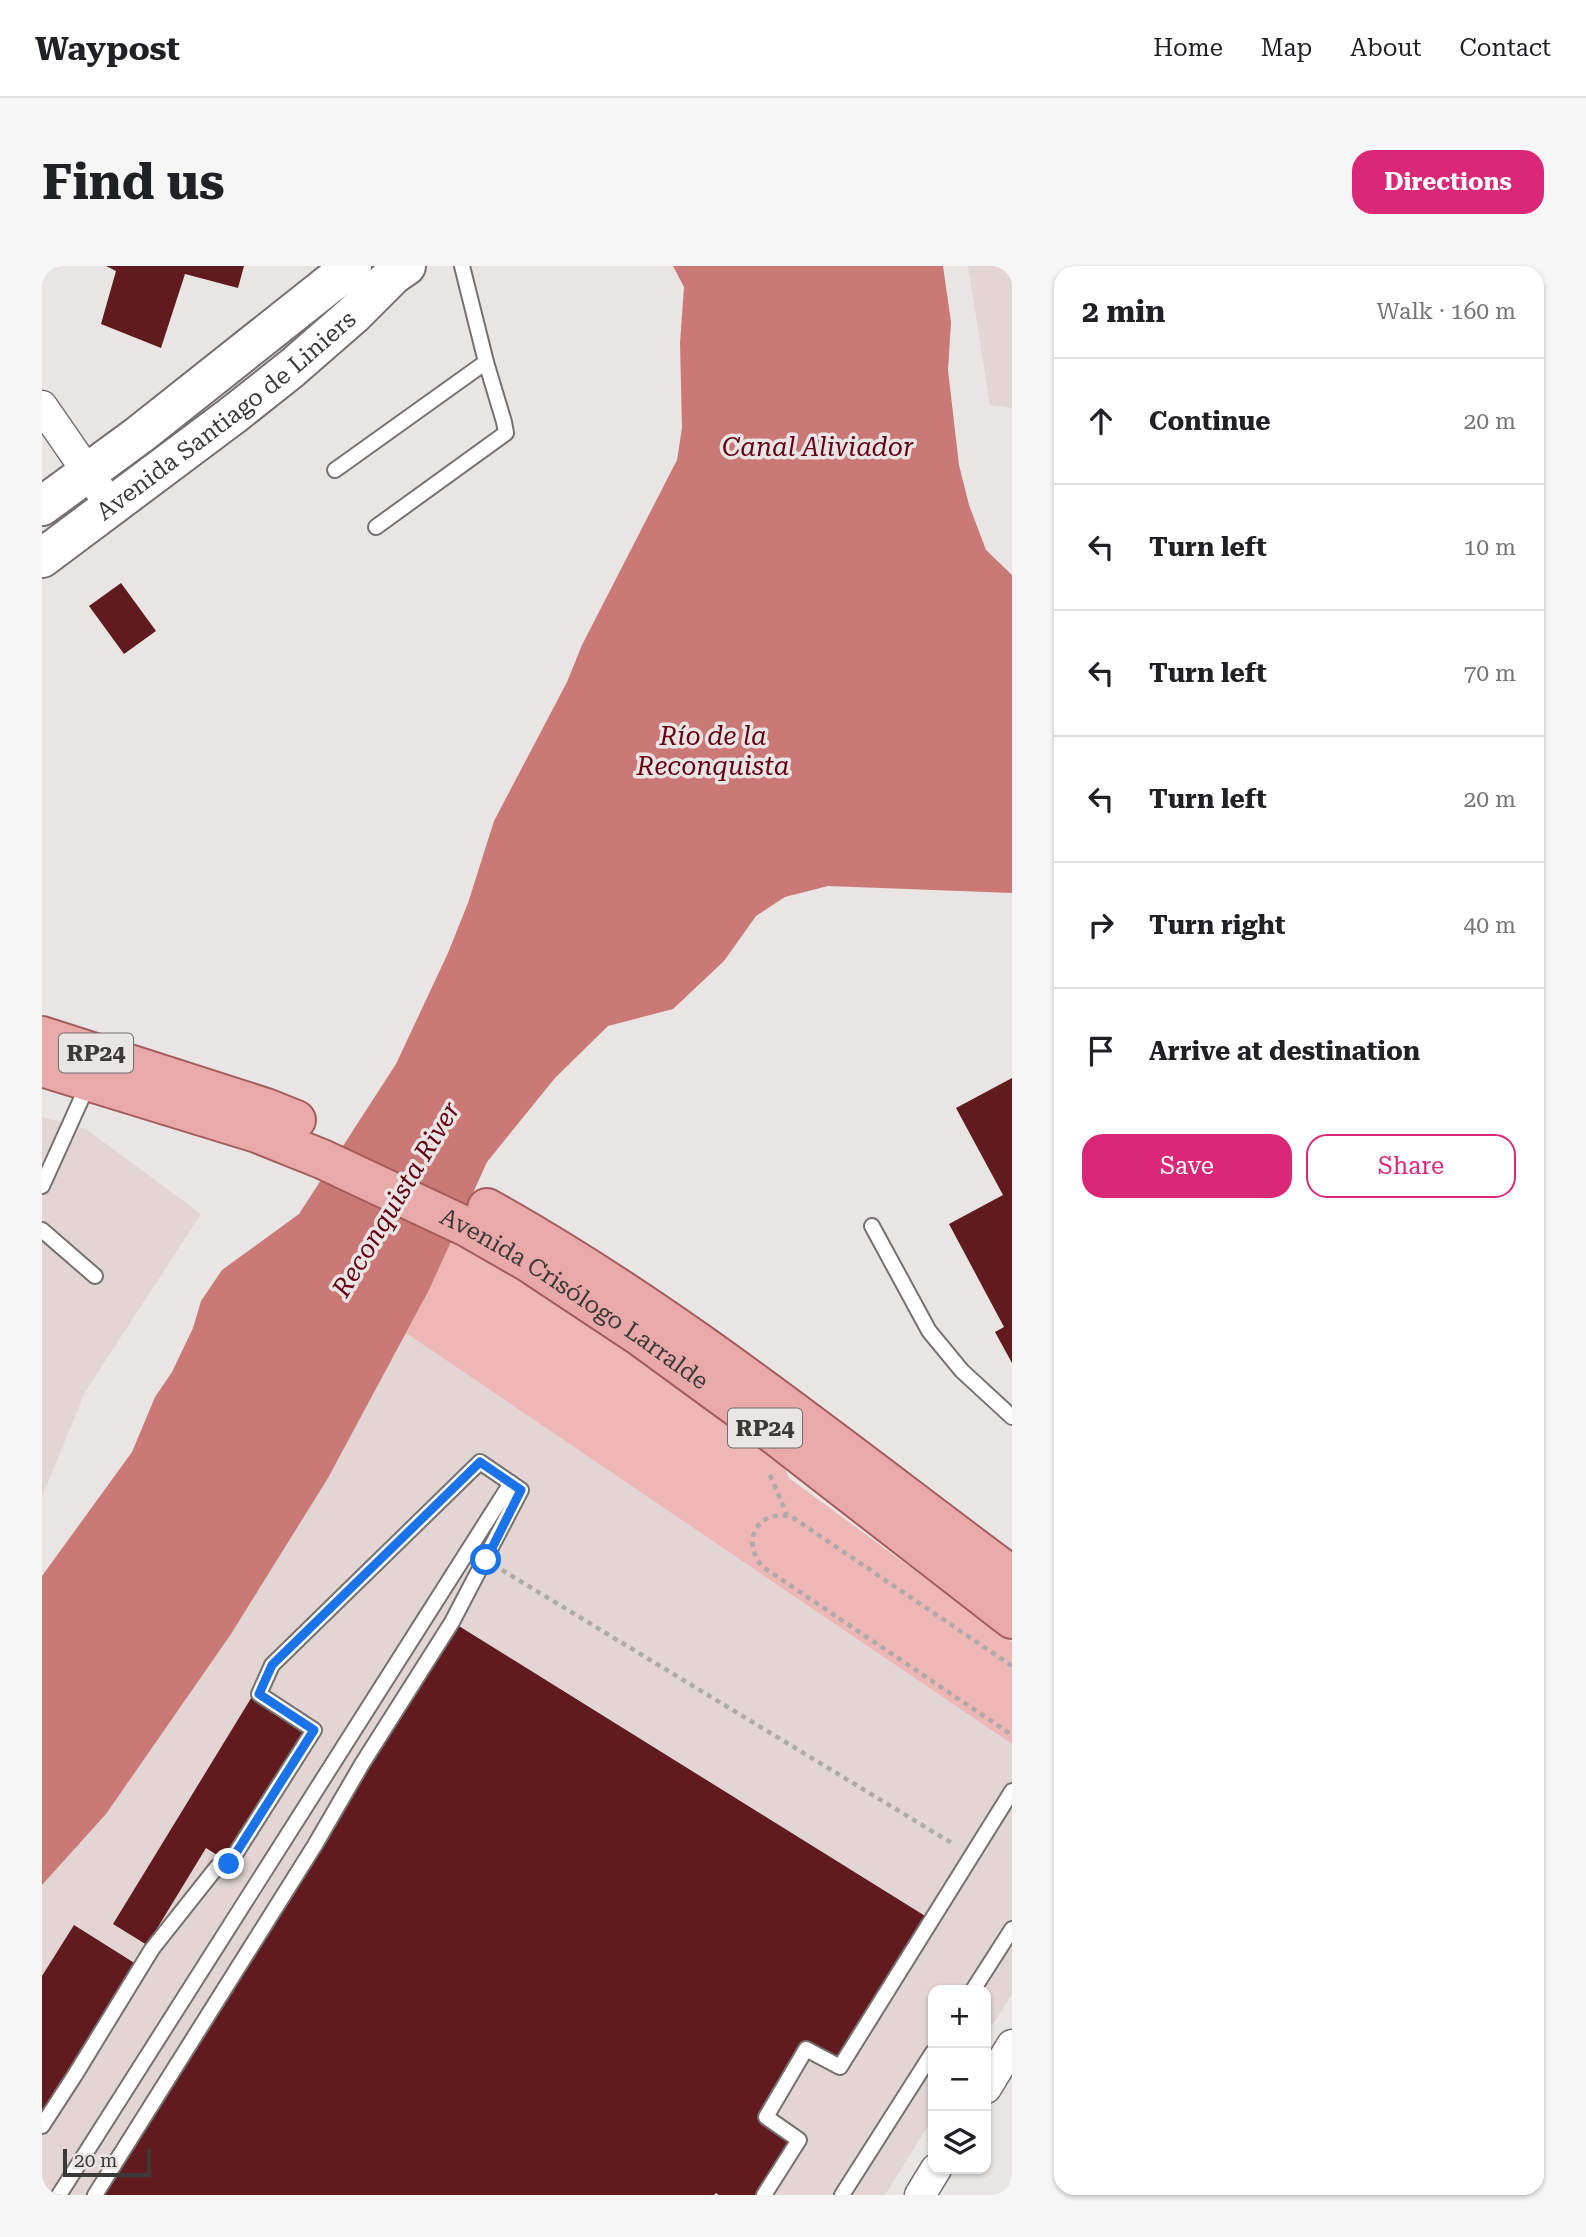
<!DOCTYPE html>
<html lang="en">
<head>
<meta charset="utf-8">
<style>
  :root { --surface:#fff; --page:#f6f6f6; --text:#202124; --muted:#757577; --line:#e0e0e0; --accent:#db2777 }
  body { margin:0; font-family:"Roboto Serif",serif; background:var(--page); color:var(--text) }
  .controls { position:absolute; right:21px; bottom:21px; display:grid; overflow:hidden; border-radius:14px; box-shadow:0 2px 5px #0004 }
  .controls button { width:63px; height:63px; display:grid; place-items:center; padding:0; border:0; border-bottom:2px solid var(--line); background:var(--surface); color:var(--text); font:35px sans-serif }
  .scale { position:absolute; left:21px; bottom:18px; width:88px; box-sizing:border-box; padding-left:7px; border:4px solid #3b3a39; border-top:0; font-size:19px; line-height:24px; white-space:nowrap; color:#3b3a39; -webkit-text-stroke:5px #eae5e5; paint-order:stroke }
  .stop { position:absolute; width:21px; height:21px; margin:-16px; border:5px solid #1a73e8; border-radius:50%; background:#fff }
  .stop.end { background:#1a73e8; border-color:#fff; box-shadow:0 2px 7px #0008 }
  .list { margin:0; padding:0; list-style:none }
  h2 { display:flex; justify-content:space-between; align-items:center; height:91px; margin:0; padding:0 28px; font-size:30px }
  h2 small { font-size:23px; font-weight:400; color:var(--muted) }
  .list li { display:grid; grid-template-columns:46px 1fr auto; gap:21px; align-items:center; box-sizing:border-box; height:126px; padding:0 28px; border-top:2px solid var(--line) }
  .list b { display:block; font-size:26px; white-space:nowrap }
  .list em { font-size:23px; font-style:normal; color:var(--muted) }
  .actions { display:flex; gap:14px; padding:21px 28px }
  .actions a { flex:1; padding:16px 0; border:2px solid var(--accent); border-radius:21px; text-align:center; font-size:24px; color:var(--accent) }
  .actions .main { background:var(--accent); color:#fff }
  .icon { flex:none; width:38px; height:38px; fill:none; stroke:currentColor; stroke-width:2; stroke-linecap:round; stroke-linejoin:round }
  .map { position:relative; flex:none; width:970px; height:1929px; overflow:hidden; border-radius:21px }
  header { display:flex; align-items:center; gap:42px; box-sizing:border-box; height:98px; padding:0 35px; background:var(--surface); border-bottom:2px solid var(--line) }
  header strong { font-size:33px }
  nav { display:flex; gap:38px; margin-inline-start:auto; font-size:24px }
  .intro { display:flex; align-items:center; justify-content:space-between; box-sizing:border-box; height:168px; padding:0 42px }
  h1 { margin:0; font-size:49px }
  .button { padding:18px 32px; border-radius:21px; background:var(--accent); color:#fff; font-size:24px; font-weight:700 }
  main { display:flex; gap:42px; padding:0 42px }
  aside { flex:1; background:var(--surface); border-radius:21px; box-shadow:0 2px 5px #0004 }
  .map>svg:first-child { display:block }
</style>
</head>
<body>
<header>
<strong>Waypost</strong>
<nav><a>Home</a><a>Map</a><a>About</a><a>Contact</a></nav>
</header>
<div class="intro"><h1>Find us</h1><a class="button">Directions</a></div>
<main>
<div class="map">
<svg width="970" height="1929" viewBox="0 0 970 1929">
  <rect width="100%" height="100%" fill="#eae5e5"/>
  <g fill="#e2d5d4">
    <path d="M926,0H970V142L948,139Z"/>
    <path d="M0,851L44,863L159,948L43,1126L0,1231Z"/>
    <path d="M364,1067L970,1478V1728L944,1769V1724H891V1852L843,1929H0V1619L64,1548L286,1212Z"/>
  </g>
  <path fill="#eeb6b4" d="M410,972L498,1021L733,1182L747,1212L970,1376V1478L364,1067L387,1024Z"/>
  <path fill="#ca7977" d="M631,0H901L909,56L906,104L917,199L927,239L944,284L970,309V627L786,620L743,631L714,650L682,695L631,743L566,760L513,812L445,896L387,1024L286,1212L189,1368L64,1548L0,1619V1310L90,1186L113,1131L130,1106L151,1062L159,1035L180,1004L257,948L354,798L406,687L426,637L452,555L525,416L540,379L635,194L640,162L638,77L642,21Z"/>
  <g fill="#611a1e">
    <path d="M64,0H202L196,22L143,8L119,82L59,58L74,5Z"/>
    <path d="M79,317L114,365L82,388L47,340Z"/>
    <path d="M970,812V1097L953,1066L962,1061L907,958L961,929L914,842Z"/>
    <path d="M412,1357L888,1653L798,1799L766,1778L718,1854L754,1876L721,1929H677L674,1927L672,1929H56Z"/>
    <path d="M211,1429L267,1463L186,1596L164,1582L105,1679L71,1658Z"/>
    <path d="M32,1659L94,1698L0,1847V1710Z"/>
  </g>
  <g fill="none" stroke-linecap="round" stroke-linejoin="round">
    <defs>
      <g id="service">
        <path d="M293,204L444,96"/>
        <path d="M334,261L464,167L462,156L444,96L420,0"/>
        <path d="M0,920L47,816"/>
        <path d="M830,960L887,1065L920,1105L970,1151"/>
        <path d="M0,964L53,1010"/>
        <path d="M931,1724L970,1663"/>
        <path d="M0,1860L33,1809L110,1683L175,1601L187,1598L272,1464L217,1428L230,1399L438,1196L479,1224L410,1356L320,1498L273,1579L53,1929"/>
        <path d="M17,1929L469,1217"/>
        <path d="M722,1929L757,1874L724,1851L764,1783L798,1801L970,1525"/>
        <path d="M800,1929L891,1786"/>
      </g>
      <g id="minor">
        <path d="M0,140L69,240"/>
        <path d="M944,1822L970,1779"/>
        <path d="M878,1929L894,1903"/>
      </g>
      <g id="secondary">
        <path d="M0,240L97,169L310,0"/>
        <path id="s1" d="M0,292L191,149L249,103L311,49L351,9L364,0"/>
      </g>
      <g id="primary">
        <path d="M0,770L224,842L254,854"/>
        <path id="s2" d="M0,801L215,867L280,893L425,961L486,996L599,1071L729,1166L970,1353"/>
        <path d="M445,942C632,1046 799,1183 970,1310"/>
      </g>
    </defs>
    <use href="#service" stroke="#757170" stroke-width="18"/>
    <use href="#minor" stroke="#757170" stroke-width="33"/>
    <use href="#secondary" stroke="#757170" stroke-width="42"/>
    <use href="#primary" stroke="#a45c5c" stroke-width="42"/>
    <g stroke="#adaaa9" stroke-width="4.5" stroke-dasharray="5 5" stroke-linecap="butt">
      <path d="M728,1209L745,1249"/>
      <path d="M460,1304L913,1579"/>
      <path d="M970,1400L750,1251C715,1242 698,1276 721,1301L970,1469"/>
    </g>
    <use href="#service" stroke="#fff" stroke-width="14"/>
    <use href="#minor" stroke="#fff" stroke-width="30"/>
    <use href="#secondary" stroke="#fff" stroke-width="38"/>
    <use href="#primary" stroke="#eaa9a9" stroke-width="38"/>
  </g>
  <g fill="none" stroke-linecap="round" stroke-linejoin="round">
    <path stroke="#1a73e8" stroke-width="9" d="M187,1598L272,1464L217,1428L230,1399L438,1196L479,1224L444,1294"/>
  </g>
  <g text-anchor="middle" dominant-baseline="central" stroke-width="7" stroke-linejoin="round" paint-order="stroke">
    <g fill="#eae5e5" stroke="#706d6d" stroke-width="2">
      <rect x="17" y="767.5" width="74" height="39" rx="5"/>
      <rect x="686" y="1142.5" width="74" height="39" rx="5"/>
    </g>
    <g font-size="23" font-weight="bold" fill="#3b3a39">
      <text x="54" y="787">RP24</text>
      <text x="723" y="1162">RP24</text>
    </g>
    <g font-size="24" fill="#3b3a39" stroke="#eae5e5">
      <text stroke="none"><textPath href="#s1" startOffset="233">Avenida Santiago de Liniers</textPath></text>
      <text stroke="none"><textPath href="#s2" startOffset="584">Avenida Crisólogo Larralde</textPath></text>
    </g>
    <g font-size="26" font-style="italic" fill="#680013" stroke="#eae5e5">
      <text x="776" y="181">Canal Aliviador</text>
      <text x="671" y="470">Río de la<tspan x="671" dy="30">Reconquista</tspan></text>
      <text transform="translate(354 933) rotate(-59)">Reconquista River</text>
    </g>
  </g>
</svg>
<div class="controls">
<button>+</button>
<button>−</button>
<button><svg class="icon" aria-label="layers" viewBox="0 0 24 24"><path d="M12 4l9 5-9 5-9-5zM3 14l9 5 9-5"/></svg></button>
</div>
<div class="scale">20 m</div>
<div class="stop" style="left:444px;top:1294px"></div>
<div class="stop end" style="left:187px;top:1598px"></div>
</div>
<aside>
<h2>2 min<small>Walk · 160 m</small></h2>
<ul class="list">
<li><svg class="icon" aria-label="ahead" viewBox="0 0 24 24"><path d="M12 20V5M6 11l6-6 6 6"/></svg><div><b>Continue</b></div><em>20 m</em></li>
<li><svg class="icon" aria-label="left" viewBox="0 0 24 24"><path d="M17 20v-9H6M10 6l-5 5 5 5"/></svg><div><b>Turn left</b></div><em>10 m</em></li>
<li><svg class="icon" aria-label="left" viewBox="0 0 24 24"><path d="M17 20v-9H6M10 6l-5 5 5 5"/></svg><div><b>Turn left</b></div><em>70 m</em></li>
<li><svg class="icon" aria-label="left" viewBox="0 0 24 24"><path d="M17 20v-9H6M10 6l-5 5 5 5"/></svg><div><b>Turn left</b></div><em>20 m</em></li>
<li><svg class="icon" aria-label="right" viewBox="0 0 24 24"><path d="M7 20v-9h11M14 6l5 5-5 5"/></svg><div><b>Turn right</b></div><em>40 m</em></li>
<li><svg class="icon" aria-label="arrive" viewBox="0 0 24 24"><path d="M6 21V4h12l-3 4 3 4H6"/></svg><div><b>Arrive at destination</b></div></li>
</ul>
<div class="actions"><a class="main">Save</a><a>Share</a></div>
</aside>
</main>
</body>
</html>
